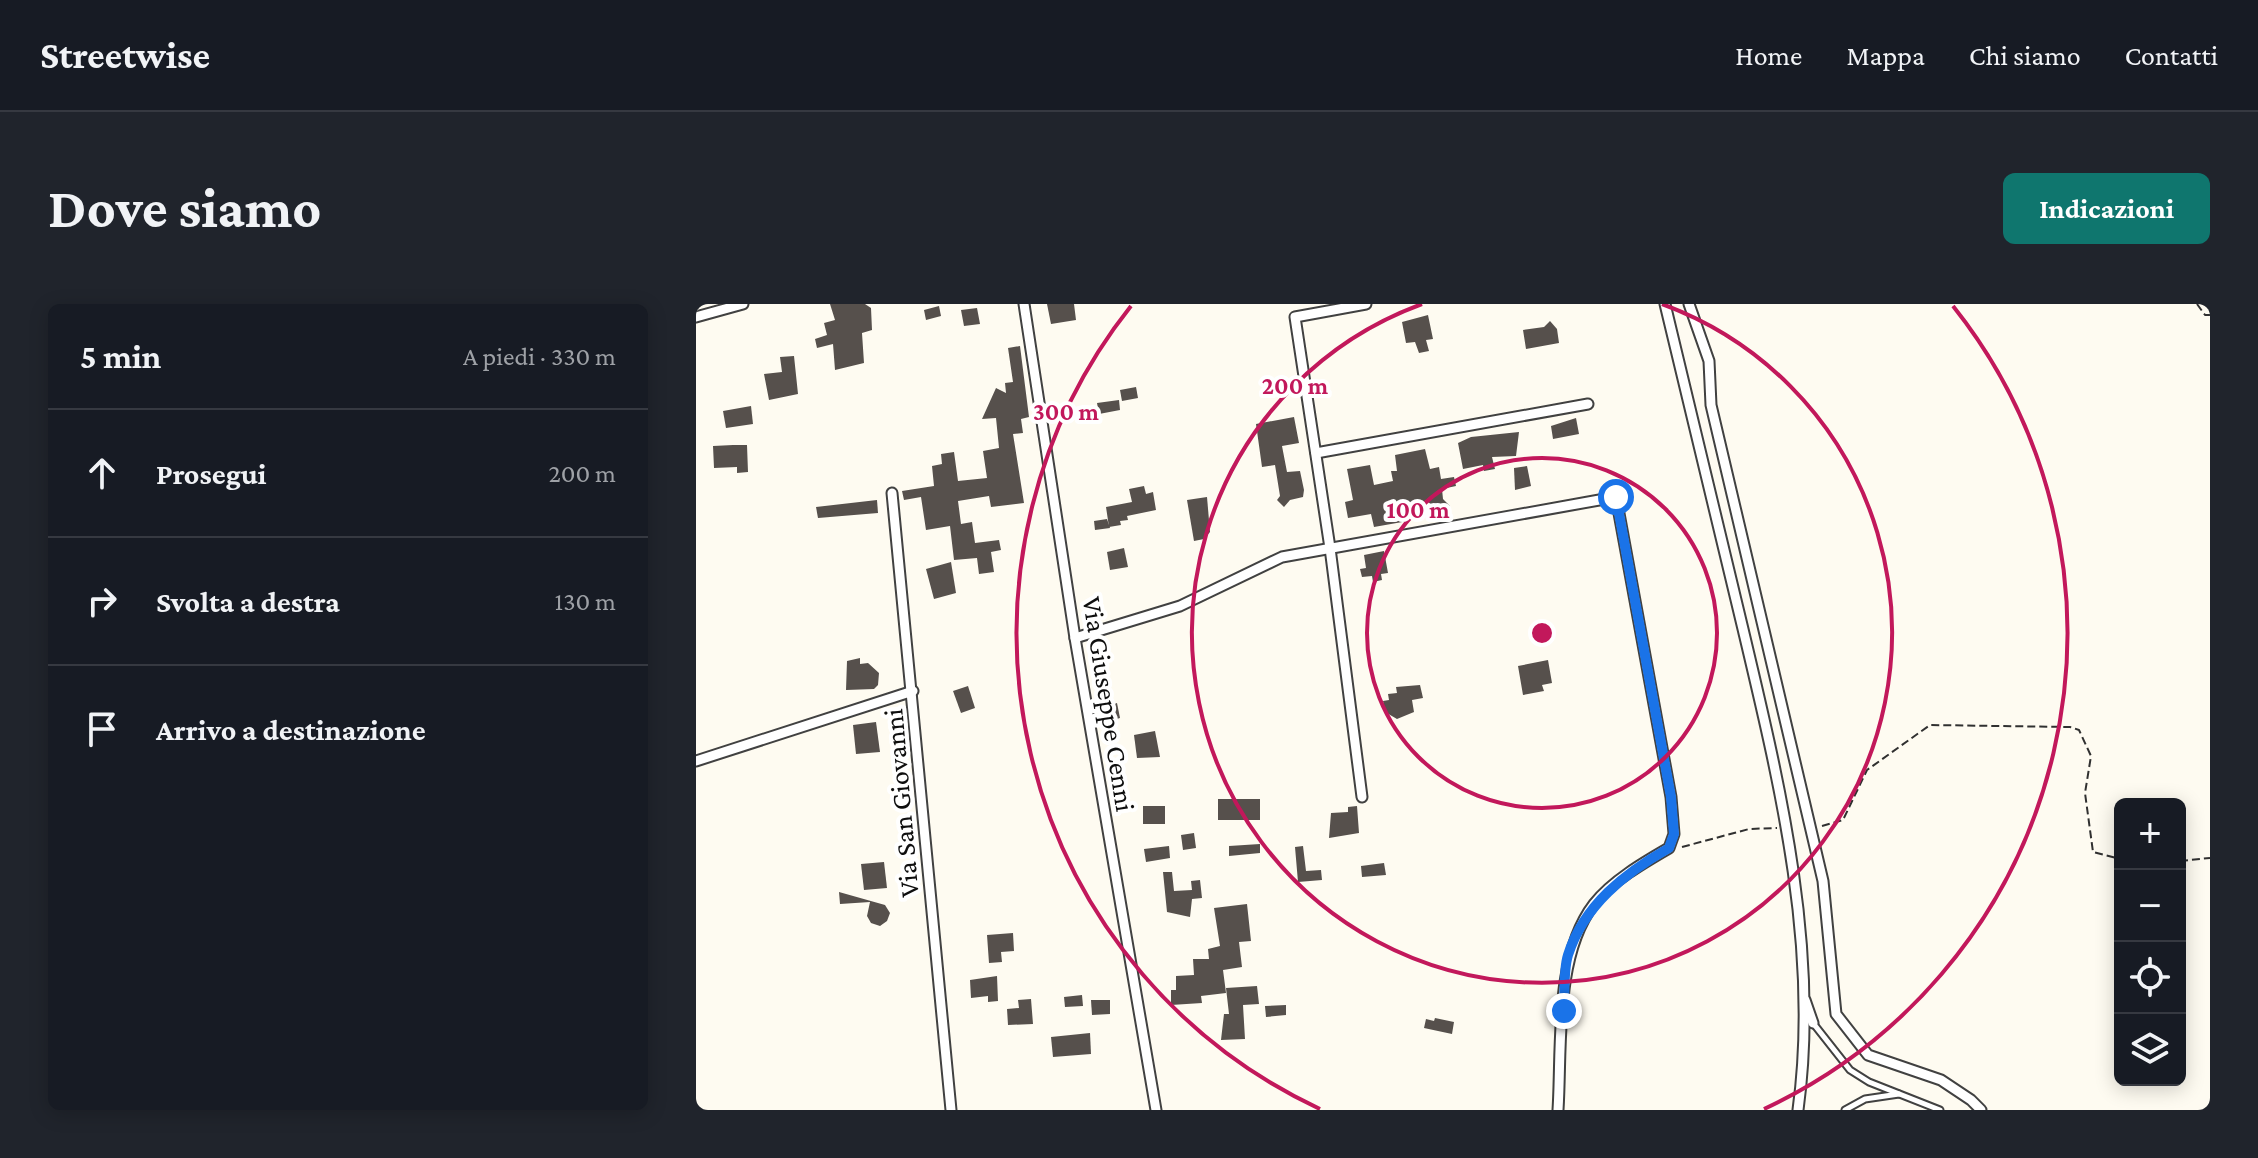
<!DOCTYPE html>
<html lang="it">
<head>
<meta charset="utf-8">
<style>
  :root { --surface:#171b24; --page:#20242c; --text:#f1f3f6; --muted:#9ea1a6; --line:#363941; --accent:#0f766e }
  body { margin:0; font-family:"Crimson Pro",serif; background:var(--page); color:var(--text) }
  .controls { position:absolute; right:24px; bottom:24px; display:grid; overflow:hidden; border-radius:12px; box-shadow:0 4px 20px #0003 }
  .controls button { width:72px; height:72px; display:grid; place-items:center; padding:0; border:0; border-bottom:2px solid var(--line); background:var(--surface); color:var(--text); font:40px sans-serif }
  .stop { position:absolute; width:24px; height:24px; margin:-18px; border:6px solid #1a73e8; border-radius:50%; background:#fff }
  .stop.end { background:#1a73e8; border-color:#fff; box-shadow:0 2px 8px #0008 }
  .list { margin:0; padding:0; list-style:none }
  h2 { display:flex; justify-content:space-between; align-items:center; height:104px; margin:0; padding:0 32px; font-size:34px }
  h2 small { font-size:26px; font-weight:400; color:var(--muted) }
  .list li { display:grid; grid-template-columns:52px 1fr auto; gap:24px; align-items:center; box-sizing:border-box; height:128px; padding:0 32px; border-top:2px solid var(--line) }
  .list b { display:block; font-size:30px; white-space:nowrap }
  .list em { font-size:26px; font-style:normal; color:var(--muted) }
  .icon { flex:none; width:44px; height:44px; fill:none; stroke:currentColor; stroke-width:2; stroke-linecap:round; stroke-linejoin:round }
  .map { position:relative; flex:none; width:1514px; height:806px; overflow:hidden; border-radius:12px }
  header { display:flex; align-items:center; gap:48px; box-sizing:border-box; height:112px; padding:0 40px; background:var(--surface); border-bottom:2px solid var(--line) }
  header strong { font-size:38px }
  nav { display:flex; gap:44px; margin-inline-start:auto; font-size:28px }
  .intro { display:flex; align-items:center; justify-content:space-between; box-sizing:border-box; height:192px; padding:0 48px }
  h1 { margin:0; font-size:56px }
  .button { padding:20px 36px; border-radius:12px; background:var(--accent); color:#fff; font-size:28px; font-weight:700 }
  main { display:flex; gap:48px; padding:0 48px }
  aside { flex:1; background:var(--surface); border-radius:12px; box-shadow:0 4px 20px #0003 }
  .map>svg:first-child { display:block }
</style>
</head>
<body>
<header>
<strong>Streetwise</strong>
<nav><a>Home</a><a>Mappa</a><a>Chi siamo</a><a>Contatti</a></nav>
</header>
<div class="intro"><h1>Dove siamo</h1><a class="button">Indicazioni</a></div>
<main>
<aside>
<h2>5 min<small>A piedi · 330 m</small></h2>
<ul class="list">
<li><svg class="icon" aria-label="ahead" viewBox="0 0 24 24"><path d="M12 20V5M6 11l6-6 6 6"/></svg><div><b>Prosegui</b></div><em>200 m</em></li>
<li><svg class="icon" aria-label="right" viewBox="0 0 24 24"><path d="M7 20v-9h11M14 6l5 5-5 5"/></svg><div><b>Svolta a destra</b></div><em>130 m</em></li>
<li><svg class="icon" aria-label="arrive" viewBox="0 0 24 24"><path d="M6 21V4h12l-3 4 3 4H6"/></svg><div><b>Arrivo a destinazione</b></div></li>
</ul>
</aside>
<div class="map">
<svg width="1514" height="806" viewBox="0 0 1514 806">
  <rect width="100%" height="100%" fill="#fefbf1"/>
  <g fill="#56504c">
    <path d="M134,0H169L175,4L176,26L166,29L168,59L139,66L137,40L121,44L119,35L131,31L128,19L139,16Z"/>
    <path d="M351,0H378L380,16L355,20Z"/>
    <path d="M243,2L245,12L230,16L228,6Z"/>
    <path d="M281,4L284,20L268,22L265,6Z"/>
    <path d="M732,11L737,35L730,36L733,47L723,49L719,38L710,39L706,18Z"/>
    <path d="M854,17L861,25L863,39L830,45L827,26L848,23Z"/>
    <path d="M324,42L333,113L325,115L327,129L317,130L328,199L295,203L293,192L262,197L265,220L276,218L279,239L303,236L305,246L295,248L298,268L283,270L281,254L258,256L254,222L230,226L225,193L208,196L206,187L238,182L236,162L246,160L245,150L258,148L262,177L291,174L287,147L303,144L300,114L286,115L300,84L310,89L309,79L317,78L312,44Z"/>
    <path d="M98,52L102,90L73,96L68,70L86,68L84,53Z"/>
    <path d="M440,83L442,94L426,97L424,86Z"/>
    <path d="M423,96L424,106L403,110L401,99Z"/>
    <path d="M55,102L57,120L30,124L27,107Z"/>
    <path d="M598,113L603,139L586,142L591,168L604,167L608,186L607,193L594,196L588,203L581,196L584,192L579,161L566,163L560,120Z"/>
    <path d="M880,114L883,130L857,135L855,122Z"/>
    <path d="M823,128L820,152L796,153L799,165L788,167L787,161L767,165L762,139L775,133Z"/>
    <path d="M37,141H51L52,168L41,169V163L18,164L17,142Z"/>
    <path d="M729,145L734,165L743,163L745,175L758,173L760,182L746,185L747,195L754,202L748,209L729,196V210L712,214V217L678,223L675,210L652,214L649,198L657,196L651,165L674,161L678,181L697,177L695,167H701L699,151Z"/>
    <path d="M831,162L835,182L819,186L818,164Z"/>
    <path d="M448,182L450,190L457,188L460,206L431,212L432,216L424,217L425,221L413,223L410,203L436,198L433,185Z"/>
    <path d="M511,193L514,228L508,235L498,237L491,196Z"/>
    <path d="M181,196L182,209L122,214L120,203Z"/>
    <path d="M411,215L414,224L399,226L398,217Z"/>
    <path d="M428,244L432,263L414,266L411,248Z"/>
    <path d="M688,247L692,269L685,270L686,276L677,278L676,272L666,273L664,265L670,264L668,251Z"/>
    <path d="M255,258L260,289L238,295L230,265Z"/>
    <path d="M164,354V360L172,359L183,369L182,381L178,385L150,386L151,357Z"/>
    <path d="M852,356L856,379L846,381L848,387L827,391L822,362Z"/>
    <path d="M724,381L727,394L716,396L718,408L701,415L689,408L687,397L693,396L692,390L701,389L700,383Z"/>
    <path d="M272,382L279,404L265,409L257,387Z"/>
    <path d="M421,399L424,414L414,417L411,402Z"/>
    <path d="M180,418L184,448L160,450L157,421Z"/>
    <path d="M459,427L464,453L441,454L438,431Z"/>
    <rect x="522" y="495" width="42" height="21"/>
    <rect x="447" y="502" width="22" height="18"/>
    <path d="M661,502L663,529L633,534L635,509L652,508V503Z"/>
    <path d="M498,529L500,544L487,546L485,531Z"/>
    <path d="M564,540V549L533,552V542Z"/>
    <path d="M473,542L474,554L450,558L448,545Z"/>
    <path d="M607,542L610,567L625,566L626,576L602,578L599,543Z"/>
    <path d="M188,558L191,584L168,586L165,560Z"/>
    <path d="M688,559L690,571L666,573L665,562Z"/>
    <path d="M467,568H476L478,587L496,586L495,577L504,576L506,594L496,595L494,613L471,608Z"/>
    <path d="M143,588L189,601L194,609L191,617L184,622L175,619L171,612L174,598L144,600Z"/>
    <path d="M551,600L555,637L543,638L546,663L527,666L530,689L505,692L506,699L475,701V686H480V672L498,671L497,655H513L512,645L524,642L518,604Z"/>
    <path d="M317,629L318,647L305,648L306,658L293,659L291,631Z"/>
    <path d="M301,672L302,697L292,698V692L275,694L274,676Z"/>
    <path d="M561,682L563,700L547,701L549,735L525,736L528,710H533L530,684Z"/>
    <path d="M386,691L387,702L369,703L368,693Z"/>
    <path d="M335,695L337,720L312,721L311,705L323,704L322,696Z"/>
    <path d="M395,696H414V710L396,711Z"/>
    <path d="M590,701V711L570,713L569,702Z"/>
    <path d="M739,714L758,718L756,730L728,724L730,715L738,717Z"/>
    <path d="M394,729L395,750L357,753L355,733Z"/>
  </g>
  <g fill="none" stroke-linecap="round" stroke-linejoin="round">
    <defs>
      <g id="lane">
        <path d="M1117,719L1154,766L1173,778L1244,806"/>
        <path d="M1149,806L1169,795L1203,790"/>
      </g>
      <g id="street">
        <path d="M328,0L379,334L460,806"/>
        <path d="M969,0C995,108 1021,217 1047,325C1084,481 1124,645 1102,806"/>
        <path d="M993,0L1013,57L1015,101L1127,577L1140,710L1172,751L1245,776L1275,796L1285,806"/>
        <path d="M0,13L47,0"/>
        <path d="M620,149L892,100"/>
        <path d="M196,189L255,806"/>
        <path d="M379,334L484,302L586,253L920,193L975,493L978,530L973,544C947,559 916,577 898,600C858,652 866,743 862,806"/>
        <path d="M0,457L217,387"/>
        <path d="M666,493L634,244L599,13L670,0"/>
        <path d="M1109,696L1117,719"/>
      </g>
    </defs>
    <use href="#lane" stroke="#414141" stroke-width="9"/>
    <use href="#street" stroke="#414141" stroke-width="13"/>
    <g stroke="#303030" stroke-width="2" stroke-dasharray="8 4" stroke-linecap="butt">
      <path d="M1501,0L1509,11H1514"/>
      <path d="M1126,522L1147,516L1171,466L1234,421L1374,423L1383,426L1395,452L1389,489L1397,548L1424,555"/>
      <path d="M986,543L1053,525L1081,524"/>
      <path d="M1484,557L1514,554"/>
    </g>
    <use href="#lane" stroke="#fff" stroke-width="5"/>
    <use href="#street" stroke="#fff" stroke-width="9"/>
  </g>
  <g fill="none" stroke-linecap="round" stroke-linejoin="round">
    <path stroke="#1a73e8" stroke-width="10" d="M868,707C869,690 867,667 872,651C888,601 929,569 973,544L978,530L975,493L920,193"/>
  </g>
  <g fill="none" stroke="#c2185b" stroke-width="4">
    <circle cx="846" cy="329" r="175"/>
    <path d="M966 0A350 350 0 1 1 726 0"/>
    <path d="M624 805A525 525 0 0 1 435 2M1257 2A525 525 0 0 1 1068 805"/>
  </g>
  <g text-anchor="middle" dominant-baseline="central" stroke-width="8" stroke-linejoin="round" paint-order="stroke">
    <g font-size="28" fill="#0e0e0e" stroke="#fff">
      <text transform="translate(413 400) rotate(81)">Via Giuseppe Cenni</text>
      <text transform="translate(205 499) rotate(-95)">Via San Giovanni</text>
    </g>
  </g>
  <circle cx="846" cy="329" r="12" fill="#c2185b" stroke="#fff" stroke-width="4"/>
  <g font-size="24" text-anchor="middle" font-weight="bold" fill="#c2185b" stroke="#fff" stroke-width="8" stroke-linejoin="round" paint-order="stroke">
    <text x="599" y="90">200 m</text>
    <text x="370" y="116">300 m</text>
    <text x="722" y="214">100 m</text>
  </g>
</svg>
<div class="controls">
<button>+</button>
<button>−</button>
<button><svg class="icon" aria-label="locate" viewBox="0 0 24 24"><circle cx="12" cy="12" r="6"/><path d="M12 2v4M12 18v4M2 12h4M18 12h4"/></svg></button>
<button><svg class="icon" aria-label="layers" viewBox="0 0 24 24"><path d="M12 4l9 5-9 5-9-5zM3 14l9 5 9-5"/></svg></button>
</div>
<div class="stop" style="left:920px;top:193px"></div>
<div class="stop end" style="left:868px;top:707px"></div>
</div>
</main>
</body>
</html>
